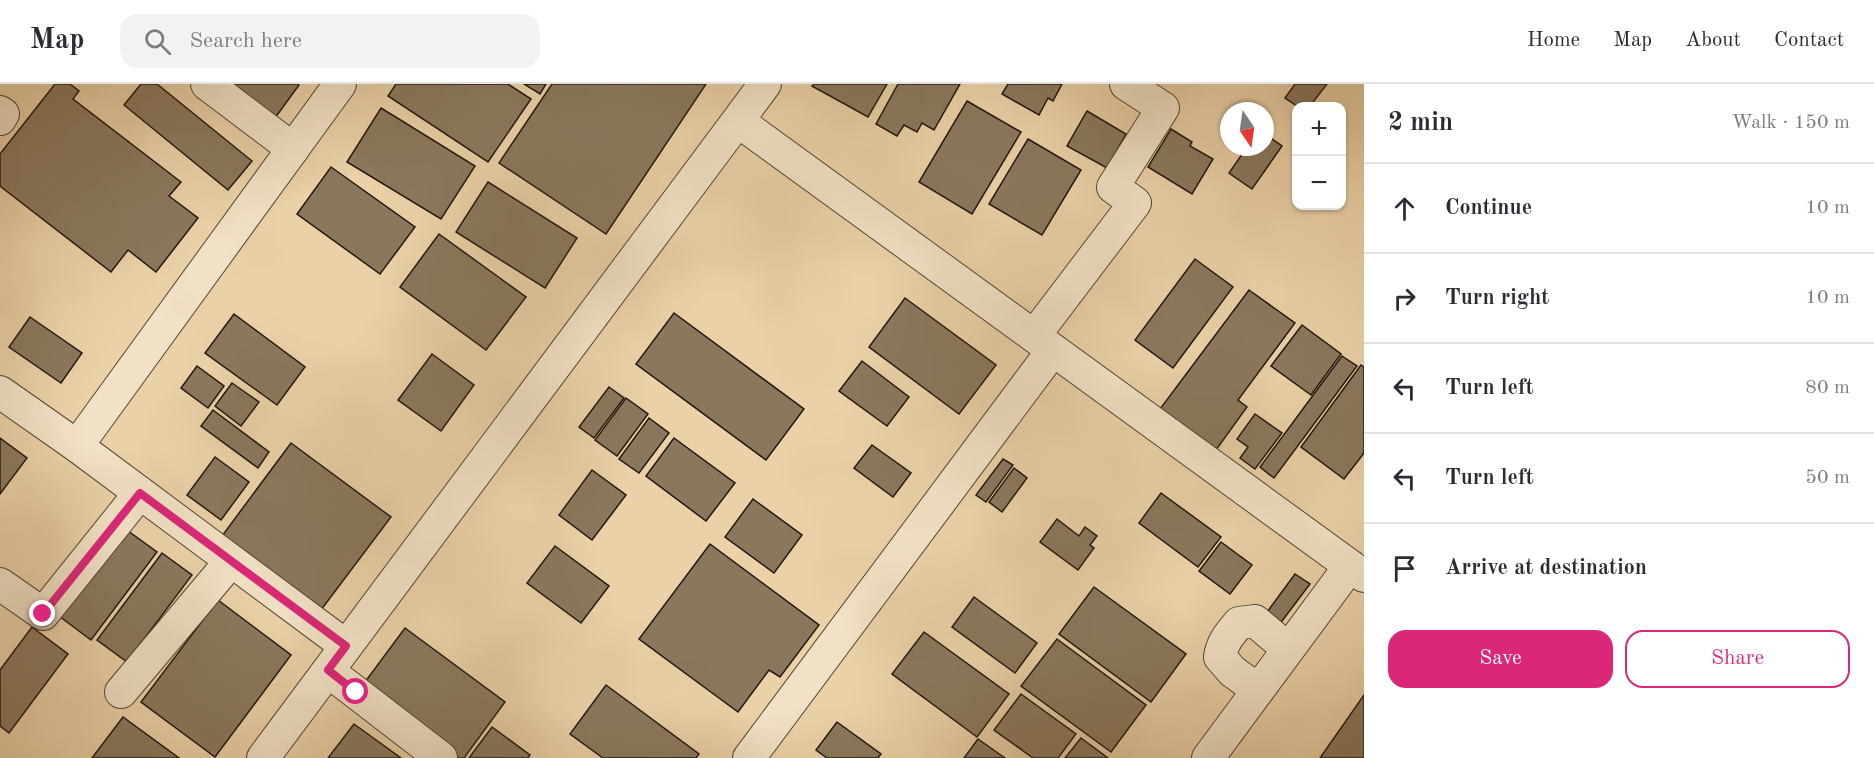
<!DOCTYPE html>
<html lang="en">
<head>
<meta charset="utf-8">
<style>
  :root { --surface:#fff; --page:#f2f2f3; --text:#2b2b33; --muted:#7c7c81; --line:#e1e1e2; --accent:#db2777 }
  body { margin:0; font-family:"Old Standard TT",serif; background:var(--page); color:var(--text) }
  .controls { position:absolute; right:18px; top:18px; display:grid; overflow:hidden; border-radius:12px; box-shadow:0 2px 4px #0004 }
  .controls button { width:54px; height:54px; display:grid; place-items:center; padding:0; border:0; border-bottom:2px solid var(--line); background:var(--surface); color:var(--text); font:30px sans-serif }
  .compass { position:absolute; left:1220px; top:18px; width:54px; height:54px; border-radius:50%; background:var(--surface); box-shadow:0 2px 4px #0004; rotate:167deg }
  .stop { position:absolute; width:18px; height:18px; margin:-14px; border:4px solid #db2777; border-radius:50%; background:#fff }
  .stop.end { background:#db2777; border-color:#fff; box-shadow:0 2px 6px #0008 }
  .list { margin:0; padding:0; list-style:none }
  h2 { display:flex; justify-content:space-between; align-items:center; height:78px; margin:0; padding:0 24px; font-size:26px }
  h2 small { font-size:20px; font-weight:400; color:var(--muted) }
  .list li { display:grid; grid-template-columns:39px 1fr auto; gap:18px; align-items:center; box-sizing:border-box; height:90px; padding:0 24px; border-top:2px solid var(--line) }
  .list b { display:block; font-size:22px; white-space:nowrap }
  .list em { font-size:20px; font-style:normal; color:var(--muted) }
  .actions { display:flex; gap:12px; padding:18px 24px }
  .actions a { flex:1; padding:14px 0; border:2px solid var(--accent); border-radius:18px; text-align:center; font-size:21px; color:var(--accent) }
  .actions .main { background:var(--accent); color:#fff }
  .icon { flex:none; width:33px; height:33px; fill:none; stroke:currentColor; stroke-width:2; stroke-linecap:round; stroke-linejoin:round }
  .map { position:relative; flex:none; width:1364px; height:674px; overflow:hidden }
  header { display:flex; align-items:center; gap:36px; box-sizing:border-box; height:84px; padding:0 30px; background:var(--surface); border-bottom:2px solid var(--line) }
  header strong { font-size:28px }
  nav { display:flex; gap:33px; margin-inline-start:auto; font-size:21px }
  .search { width:420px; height:54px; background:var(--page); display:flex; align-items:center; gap:15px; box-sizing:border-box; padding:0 21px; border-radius:18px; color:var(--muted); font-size:22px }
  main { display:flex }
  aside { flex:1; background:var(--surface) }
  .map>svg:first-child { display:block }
</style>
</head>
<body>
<header>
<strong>Map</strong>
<div class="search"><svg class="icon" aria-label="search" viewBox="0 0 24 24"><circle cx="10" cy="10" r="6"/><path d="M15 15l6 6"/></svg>Search here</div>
<nav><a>Home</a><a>Map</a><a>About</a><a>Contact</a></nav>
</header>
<main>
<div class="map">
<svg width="1364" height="674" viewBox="0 0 1364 674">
  <rect width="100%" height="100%" fill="#ead1a7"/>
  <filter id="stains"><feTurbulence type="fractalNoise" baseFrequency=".00333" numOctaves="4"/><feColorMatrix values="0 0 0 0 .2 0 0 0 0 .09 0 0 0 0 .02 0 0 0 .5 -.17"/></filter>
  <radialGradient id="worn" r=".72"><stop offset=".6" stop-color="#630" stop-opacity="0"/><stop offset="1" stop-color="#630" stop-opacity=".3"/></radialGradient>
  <g fill="#8a785e" stroke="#22170f" stroke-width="1.5">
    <path d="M55,0H70L79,7L73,15L181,98L169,112L198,134L156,188L128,166L111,188L0,102V70Z"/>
    <path d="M141,0H157L252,77L228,106L124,21Z"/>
    <path d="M227,0H298L299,1L275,34Z"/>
    <path d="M396,0H508L531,15L488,78L388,12Z"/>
    <path d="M524,0H546L540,10Z"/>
    <path d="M552,0H706L606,150L499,79Z"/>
    <path d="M814,0H887L868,33L812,2Z"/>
    <path d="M898,0H960L934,46L922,39L917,48L904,41L897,52L876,40Z"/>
    <path d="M1008,0H1062L1053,17L1048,14L1039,31L1002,10Z"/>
    <path d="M1295,0H1327L1310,22H1297L1285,14Z"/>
    <path d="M967,17L1021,48L972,130L919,98Z"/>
    <path d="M381,24L475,82L441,135L347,78Z"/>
    <path d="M1087,27L1126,50L1107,84L1067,62Z"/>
    <path d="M1171,45L1192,58L1190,62L1213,75L1192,110L1148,83Z"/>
    <path d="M1265,50L1282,62L1252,105L1229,89L1247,63H1265Z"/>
    <path d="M1028,55L1081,86L1042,151L989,120Z"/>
    <path d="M331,83L415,143L380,190L297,130Z"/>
    <path d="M488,98L577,154L545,204L456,148Z"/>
    <path d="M439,150L526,213L486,266L400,203Z"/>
    <path d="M1195,175L1233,203L1173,284L1135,256Z"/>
    <path d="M1249,206L1295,239L1238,316L1247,323L1216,366L1160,325Z"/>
    <path d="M905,214L996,281L959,330L869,263Z"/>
    <path d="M674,229L804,325L766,376L636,280Z"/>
    <path d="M234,230L305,283L277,321L205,269Z"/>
    <path d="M30,233L82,269L61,299L9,263Z"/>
    <path d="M1302,241L1341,270L1311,311L1271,282Z"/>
    <path d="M432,270L474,301L441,347L398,316Z"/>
    <path d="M1342,272L1357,282L1274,394L1260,383Z"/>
    <path d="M862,277L909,313L887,342L839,307Z"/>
    <path d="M1361,281L1364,283V369L1344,395L1301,363Z"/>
    <path d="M197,282L224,302L208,324L181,304Z"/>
    <path d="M232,299L259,318L241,342L215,322Z"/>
    <path d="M609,303L624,314L594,354L579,343Z"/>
    <path d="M626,314L648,330L617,372L595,356Z"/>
    <path d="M213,326L269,368L258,384L201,342Z"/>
    <path d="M1255,330L1282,349L1255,385L1240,374L1248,363L1237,355Z"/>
    <path d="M649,334L669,349L639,389L619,375Z"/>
    <path d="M0,354L27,374L0,410Z"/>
    <path d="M674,354L735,399L706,437L646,392Z"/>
    <path d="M291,359L391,433L321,526L222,452Z"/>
    <path d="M872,361L911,389L893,413L854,384Z"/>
    <path d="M215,373L249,398L221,436L187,411Z"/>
    <path d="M1003,375L1013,381L986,418L976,411Z"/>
    <path d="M1014,384L1027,394L1002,428L989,418Z"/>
    <path d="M592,386L626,411L592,456L559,431Z"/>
    <path d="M1161,409L1221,453L1198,483L1139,439Z"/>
    <path d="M753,415L802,451L774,489L725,453Z"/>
    <path d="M1057,435L1079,452L1085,443L1097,452L1090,461L1094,464L1078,486L1040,458Z"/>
    <path d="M124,444L157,468L91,556L59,532Z"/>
    <path d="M1221,458L1252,481L1230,510L1199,487Z"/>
    <path d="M710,460L819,541L780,593L769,586L738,628L639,555Z"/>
    <path d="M555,462L609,502L581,539L527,499Z"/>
    <path d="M162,469L192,491L127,578L97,556Z"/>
    <path d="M1295,490L1310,500L1276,545L1262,535Z"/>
    <path d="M1094,503L1186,570L1151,618L1059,550Z"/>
    <path d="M974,513L1037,559L1015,589L952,543Z"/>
    <path d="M218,516L291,571L215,673L141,618Z"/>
    <path d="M32,543L68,570L9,649L0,642V586Z"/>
    <path d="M405,544L505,618L464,674H451L359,606Z"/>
    <path d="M924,548L1009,610L977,653L892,590Z"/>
    <path d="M1057,555L1146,621L1111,668L1021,602Z"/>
    <path d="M606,601L699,670L696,674H603L570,650Z"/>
    <path d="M1021,610L1076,650L1058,674H1033L994,646Z"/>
    <path d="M1364,611V674H1320Z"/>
    <path d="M123,633L179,674H92Z"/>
    <path d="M837,638L881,670L878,674H827L816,666Z"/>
    <path d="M354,640L401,674H328Z"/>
    <path d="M492,643L530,671L528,674H469Z"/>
    <path d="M1081,654L1108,674H1065Z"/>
    <path d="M978,655L1005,674H964Z"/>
  </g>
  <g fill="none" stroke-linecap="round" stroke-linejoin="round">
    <defs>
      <g id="minor">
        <path d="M207,0L293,65"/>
        <path d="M0,28L3,30L0,35"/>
        <path d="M738,37L1364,492"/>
        <path d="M1034,252L1135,119L1113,103L1163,24L1126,0"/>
        <path d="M0,308L77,362L346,562"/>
        <path d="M77,362L340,0"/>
        <path d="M0,500L43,530L140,409"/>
        <path d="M328,587L441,674"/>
        <path d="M1258,606L1232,587L1220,573C1222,558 1230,550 1239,539L1255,537L1288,565"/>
        <path d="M121,608L231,477"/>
        <path d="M263,674L765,0"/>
        <path d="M749,674L1053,266"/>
        <path d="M1208,674L1350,482"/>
      </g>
    </defs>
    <use href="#minor" stroke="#544635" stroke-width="34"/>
    <use href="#minor" stroke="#f1e1c6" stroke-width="32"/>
  </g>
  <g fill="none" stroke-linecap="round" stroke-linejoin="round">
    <path stroke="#db2777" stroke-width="8" d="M43,530L140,409L346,562L328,586L356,608"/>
  </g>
  <rect width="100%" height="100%" filter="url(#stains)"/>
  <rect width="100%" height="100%" fill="url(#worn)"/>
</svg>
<div class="controls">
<button>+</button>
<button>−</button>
</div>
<svg class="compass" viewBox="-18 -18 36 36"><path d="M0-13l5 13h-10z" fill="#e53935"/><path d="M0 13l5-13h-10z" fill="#7c7c81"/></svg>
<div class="stop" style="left:356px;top:608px"></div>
<div class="stop end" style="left:43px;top:530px"></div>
</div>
<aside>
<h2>2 min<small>Walk · 150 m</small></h2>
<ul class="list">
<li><svg class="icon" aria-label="ahead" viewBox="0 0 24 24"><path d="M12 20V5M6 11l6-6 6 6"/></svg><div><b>Continue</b></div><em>10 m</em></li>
<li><svg class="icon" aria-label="right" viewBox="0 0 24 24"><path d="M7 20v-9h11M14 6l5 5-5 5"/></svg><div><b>Turn right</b></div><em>10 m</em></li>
<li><svg class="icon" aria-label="left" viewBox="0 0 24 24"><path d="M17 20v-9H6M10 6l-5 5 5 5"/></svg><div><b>Turn left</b></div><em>80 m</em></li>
<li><svg class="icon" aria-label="left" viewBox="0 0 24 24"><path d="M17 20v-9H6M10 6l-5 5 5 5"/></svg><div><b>Turn left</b></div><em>50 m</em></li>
<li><svg class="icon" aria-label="arrive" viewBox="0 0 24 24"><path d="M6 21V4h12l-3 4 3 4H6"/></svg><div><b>Arrive at destination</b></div></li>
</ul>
<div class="actions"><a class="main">Save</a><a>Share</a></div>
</aside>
</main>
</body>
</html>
